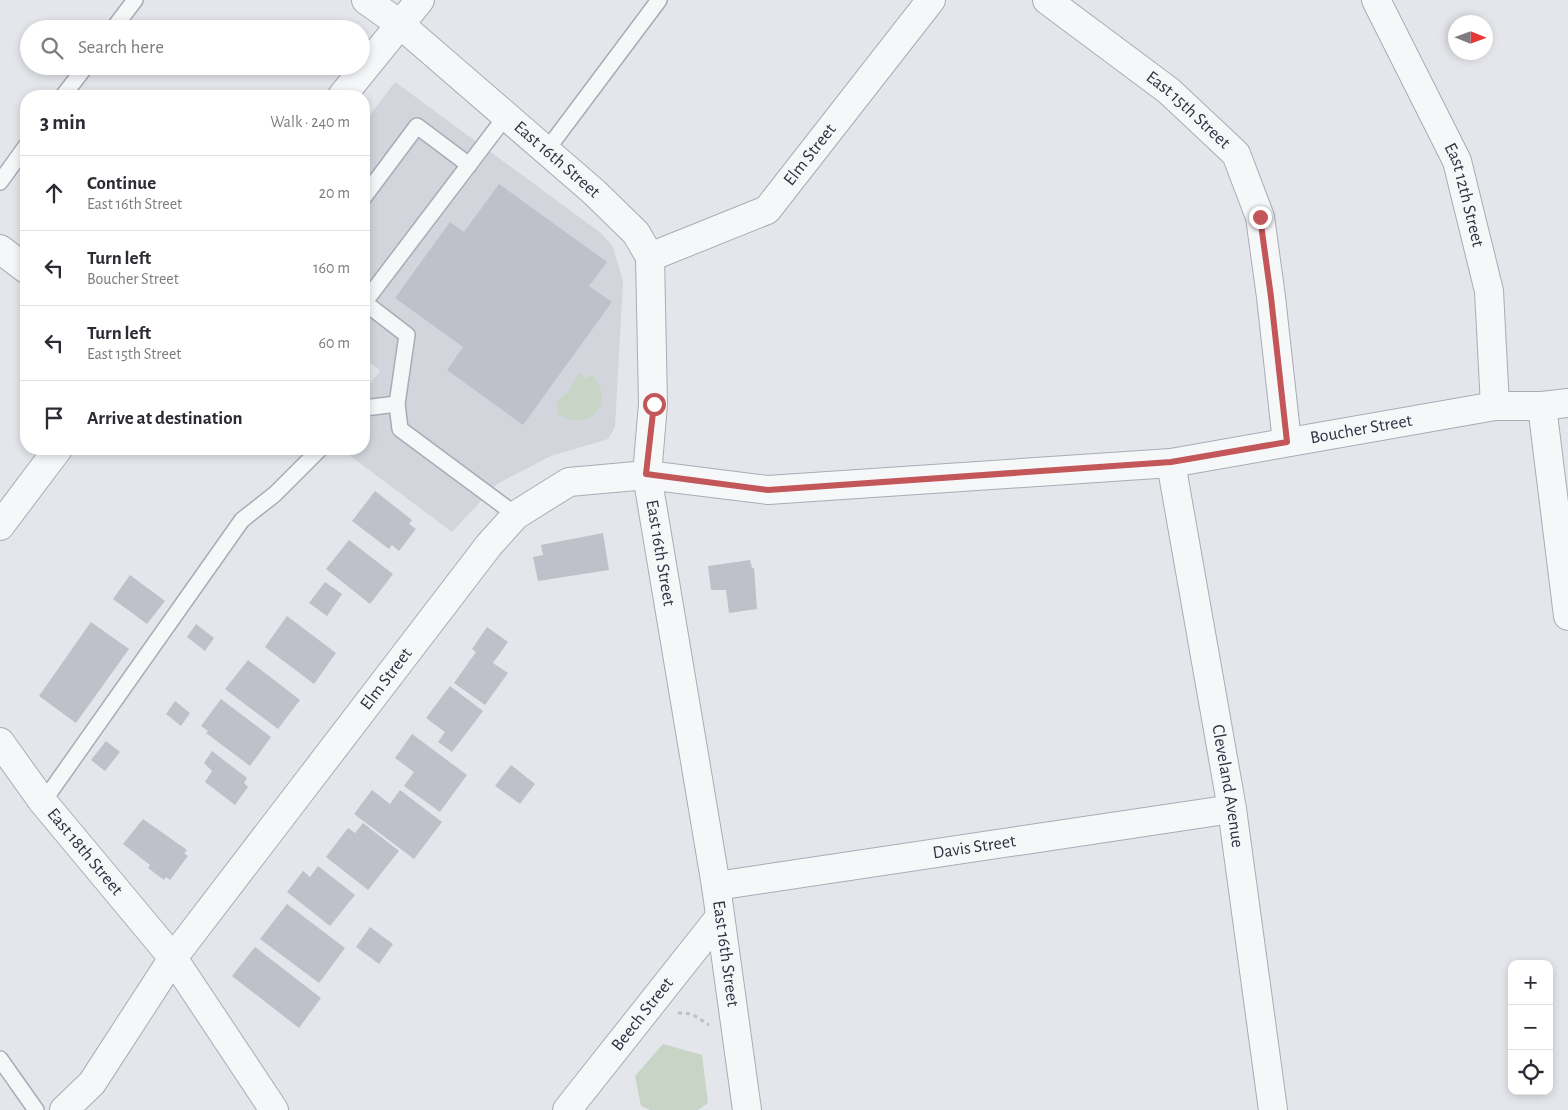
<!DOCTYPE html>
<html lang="en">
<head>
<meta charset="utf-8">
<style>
  :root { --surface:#fff; --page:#f7f7f7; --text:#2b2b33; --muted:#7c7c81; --line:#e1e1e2 }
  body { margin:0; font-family:"Alegreya Sans",sans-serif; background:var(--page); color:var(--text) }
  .controls { position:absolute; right:15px; bottom:15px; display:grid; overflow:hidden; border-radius:10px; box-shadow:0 2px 8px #0003 }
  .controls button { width:45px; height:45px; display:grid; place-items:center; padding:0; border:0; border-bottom:1px solid var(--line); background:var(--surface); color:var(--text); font:25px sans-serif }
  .compass { position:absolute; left:1448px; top:15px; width:45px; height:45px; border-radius:50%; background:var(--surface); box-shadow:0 2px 8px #0003; rotate:91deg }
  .stop { position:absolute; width:15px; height:15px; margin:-11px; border:4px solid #c25659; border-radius:50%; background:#fff }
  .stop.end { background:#c25659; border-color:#fff; box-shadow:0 1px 5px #0008 }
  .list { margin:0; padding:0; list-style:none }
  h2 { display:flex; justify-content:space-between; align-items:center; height:65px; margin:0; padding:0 20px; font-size:21px }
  h2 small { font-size:16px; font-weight:400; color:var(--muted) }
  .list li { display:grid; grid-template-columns:32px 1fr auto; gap:15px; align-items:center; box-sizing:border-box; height:75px; padding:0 20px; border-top:1px solid var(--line) }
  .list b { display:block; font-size:19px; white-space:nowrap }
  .list p { margin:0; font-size:16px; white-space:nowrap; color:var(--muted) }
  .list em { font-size:16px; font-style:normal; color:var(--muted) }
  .icon { flex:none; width:28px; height:28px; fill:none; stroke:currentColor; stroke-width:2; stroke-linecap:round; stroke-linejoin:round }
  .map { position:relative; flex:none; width:1568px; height:1110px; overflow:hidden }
  .search { position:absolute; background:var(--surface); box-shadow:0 2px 8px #0003; left:20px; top:20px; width:350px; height:55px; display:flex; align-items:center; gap:12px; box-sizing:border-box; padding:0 18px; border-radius:28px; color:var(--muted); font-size:19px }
  .panel { position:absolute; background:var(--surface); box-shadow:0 2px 8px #0003; left:20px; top:90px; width:350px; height:365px; border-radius:20px }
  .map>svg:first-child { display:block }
</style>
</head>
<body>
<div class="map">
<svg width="1568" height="1110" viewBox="0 0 1568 1110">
  <rect width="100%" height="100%" fill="#e4e6eb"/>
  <path fill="#d2d5dc" d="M395,82L601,233L613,247L623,281L615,427L608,439L551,456L497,484L452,532L341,449H364V391L380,371L364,357V123Z"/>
  <g fill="#c8d4c6">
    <path d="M578,374H583V378H588L592,375C617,402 590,434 558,414L557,402L569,391Z"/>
    <path d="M663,1044L702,1055L708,1103L698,1110H650L641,1106L635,1076Z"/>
  </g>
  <g fill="#bfc1ca">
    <path d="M499,184L607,262L589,286L612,302L523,425L447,370L463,347L395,298L450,222L464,232Z"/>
    <path d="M375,491L412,520L409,524L416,529L399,551L392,545L389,549L352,521Z"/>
    <path d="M603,533L609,570L538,581L533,557L543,555L541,545Z"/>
    <path d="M349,540L393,574L370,604L326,569Z"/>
    <path d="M750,560L752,568H754L757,609L729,613L726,590H711L708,566Z"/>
    <path d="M130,575L165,601L147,624L113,599Z"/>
    <path d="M325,582L342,594L327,616L309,603Z"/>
    <path d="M287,616L336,653L314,684L265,647Z"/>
    <path d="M91,622L129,649L76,723L39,696Z"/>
    <path d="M196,624L214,638L205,651L187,637Z"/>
    <path d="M487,627L508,642L493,663L508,673L485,705L454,683L476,652L472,649Z"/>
    <path d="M248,660L300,700L278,729L225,689Z"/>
    <path d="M450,686L483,711L452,752L438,742L445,732L426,718Z"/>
    <path d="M221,699L271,737L250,766L206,733L208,731L201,726Z"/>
    <path d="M175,701L190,713L181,726L166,714Z"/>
    <path d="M412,734L467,775L440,812L404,786L414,772L395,758Z"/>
    <path d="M106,741L120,752L105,771L91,760Z"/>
    <path d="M212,751L247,778L244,783L248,787L235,805L205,782L212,771L204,763Z"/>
    <path d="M511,765L535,784L520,804L495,786Z"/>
    <path d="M372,790L390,804L400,790L442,822L414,859L354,814Z"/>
    <path d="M143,819L187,850L184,853L188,856L170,880L166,877L164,880L148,868L150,865L123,844Z"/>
    <path d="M363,823L399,851L368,890L326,857L348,828L355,833Z"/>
    <path d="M318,866L355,895L330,926L287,892L303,871L310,877Z"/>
    <path d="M287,904L345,948L319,983L260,939Z"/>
    <path d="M370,927L393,944L379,964L356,947Z"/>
    <path d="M255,947L321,998L299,1028L232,976Z"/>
  </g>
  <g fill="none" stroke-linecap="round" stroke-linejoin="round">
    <defs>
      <g id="lane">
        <path d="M113,29L135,0"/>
        <path d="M63,96L86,66"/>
        <path d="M546,151L659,0"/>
        <path d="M0,182L26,146"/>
        <path d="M364,197L417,126L469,165"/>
        <path d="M364,302L407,335L397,404L400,429L516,515"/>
        <path d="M364,303L506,116"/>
        <path d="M364,408L397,404"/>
        <path d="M43,802L242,520L275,494L320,449"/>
        <path d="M0,1059L36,1110"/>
      </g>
      <g id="street">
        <path id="s1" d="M366,0L401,25L594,192L636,233L650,257L653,404L647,475L716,886L747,1110"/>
        <path id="s2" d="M1047,0L1169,91L1236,154L1260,217L1271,297L1287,442"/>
        <path id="s3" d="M1376,0L1457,161L1489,291L1495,406"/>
        <path d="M342,96L420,0"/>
        <path d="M0,249L26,269"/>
        <path id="s4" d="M650,257L767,210L931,0"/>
        <path d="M1542,406L1568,616"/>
        <path id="s5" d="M1171,463L1232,809L1273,1110"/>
        <path d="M0,526L58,449"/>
        <path id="s6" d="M0,742L43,802L173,958L274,1110"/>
        <path id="s7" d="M716,886L1232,809"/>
        <path id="s8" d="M64,1110L92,1083L173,958L489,545L516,515L569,482L647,475L768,490L1171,463L1495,406H1542L1568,403"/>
        <path id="s9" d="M567,1110L719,918"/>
      </g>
    </defs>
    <use href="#lane" stroke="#a9acb5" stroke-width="18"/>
    <use href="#street" stroke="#a9acb5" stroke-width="30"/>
    <path stroke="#bec0c5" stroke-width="3" stroke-dasharray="4 4" stroke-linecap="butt" d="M678,1013L692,1014L709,1025"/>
    <use href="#lane" stroke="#f6f7f9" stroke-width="15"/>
    <use href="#street" stroke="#f6f7f9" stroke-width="28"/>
  </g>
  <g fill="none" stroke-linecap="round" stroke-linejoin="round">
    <path stroke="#c25659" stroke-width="6" d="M654,404L646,474L768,490L1171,462L1287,442L1271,297L1260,217"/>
  </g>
  <g text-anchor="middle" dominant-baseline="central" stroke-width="4" stroke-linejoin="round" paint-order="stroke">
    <g font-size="18" fill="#2d3241" stroke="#f4f5f8">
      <text stroke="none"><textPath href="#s2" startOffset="179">East 15th Street</textPath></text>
      <text stroke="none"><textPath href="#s4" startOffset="196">Elm Street</textPath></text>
      <text stroke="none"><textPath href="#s1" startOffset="249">East 16th Street</textPath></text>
      <text stroke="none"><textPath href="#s3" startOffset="215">East 12th Street</textPath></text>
      <text stroke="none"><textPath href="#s8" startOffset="1608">Boucher Street</textPath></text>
      <text stroke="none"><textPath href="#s1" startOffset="682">East 16th Street</textPath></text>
      <text stroke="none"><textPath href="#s8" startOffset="539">Elm Street</textPath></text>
      <text stroke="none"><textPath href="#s5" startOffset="328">Cleveland Avenue</textPath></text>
      <text stroke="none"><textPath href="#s7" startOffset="261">Davis Street</textPath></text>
      <text stroke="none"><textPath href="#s6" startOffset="139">East 18th Street</textPath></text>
      <text stroke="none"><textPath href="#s1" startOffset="1088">East 16th Street</textPath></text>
      <text stroke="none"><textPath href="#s9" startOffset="122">Beech Street</textPath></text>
    </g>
  </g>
</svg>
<div class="controls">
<button>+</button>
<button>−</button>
<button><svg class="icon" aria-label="locate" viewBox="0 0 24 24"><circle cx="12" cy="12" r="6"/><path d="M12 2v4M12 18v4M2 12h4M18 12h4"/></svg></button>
</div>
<svg class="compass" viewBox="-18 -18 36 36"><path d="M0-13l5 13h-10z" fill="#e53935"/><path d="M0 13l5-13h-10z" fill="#7c7c81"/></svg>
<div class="stop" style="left:654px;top:404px"></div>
<div class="stop end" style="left:1260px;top:217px"></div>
<div class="search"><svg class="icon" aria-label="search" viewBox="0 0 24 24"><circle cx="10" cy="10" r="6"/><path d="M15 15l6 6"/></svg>Search here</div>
<section class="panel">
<h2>3 min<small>Walk · 240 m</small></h2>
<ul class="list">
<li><svg class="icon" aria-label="ahead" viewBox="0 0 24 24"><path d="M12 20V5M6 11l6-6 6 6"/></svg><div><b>Continue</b><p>East 16th Street</p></div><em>20 m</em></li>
<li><svg class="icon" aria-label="left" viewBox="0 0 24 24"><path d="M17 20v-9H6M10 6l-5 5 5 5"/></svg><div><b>Turn left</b><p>Boucher Street</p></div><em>160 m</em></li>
<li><svg class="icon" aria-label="left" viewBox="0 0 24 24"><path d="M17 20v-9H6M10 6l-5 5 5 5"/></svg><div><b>Turn left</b><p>East 15th Street</p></div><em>60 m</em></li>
<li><svg class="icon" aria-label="arrive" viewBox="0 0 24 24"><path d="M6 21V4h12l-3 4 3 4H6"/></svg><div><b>Arrive at destination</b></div></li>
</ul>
</section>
</div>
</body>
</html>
